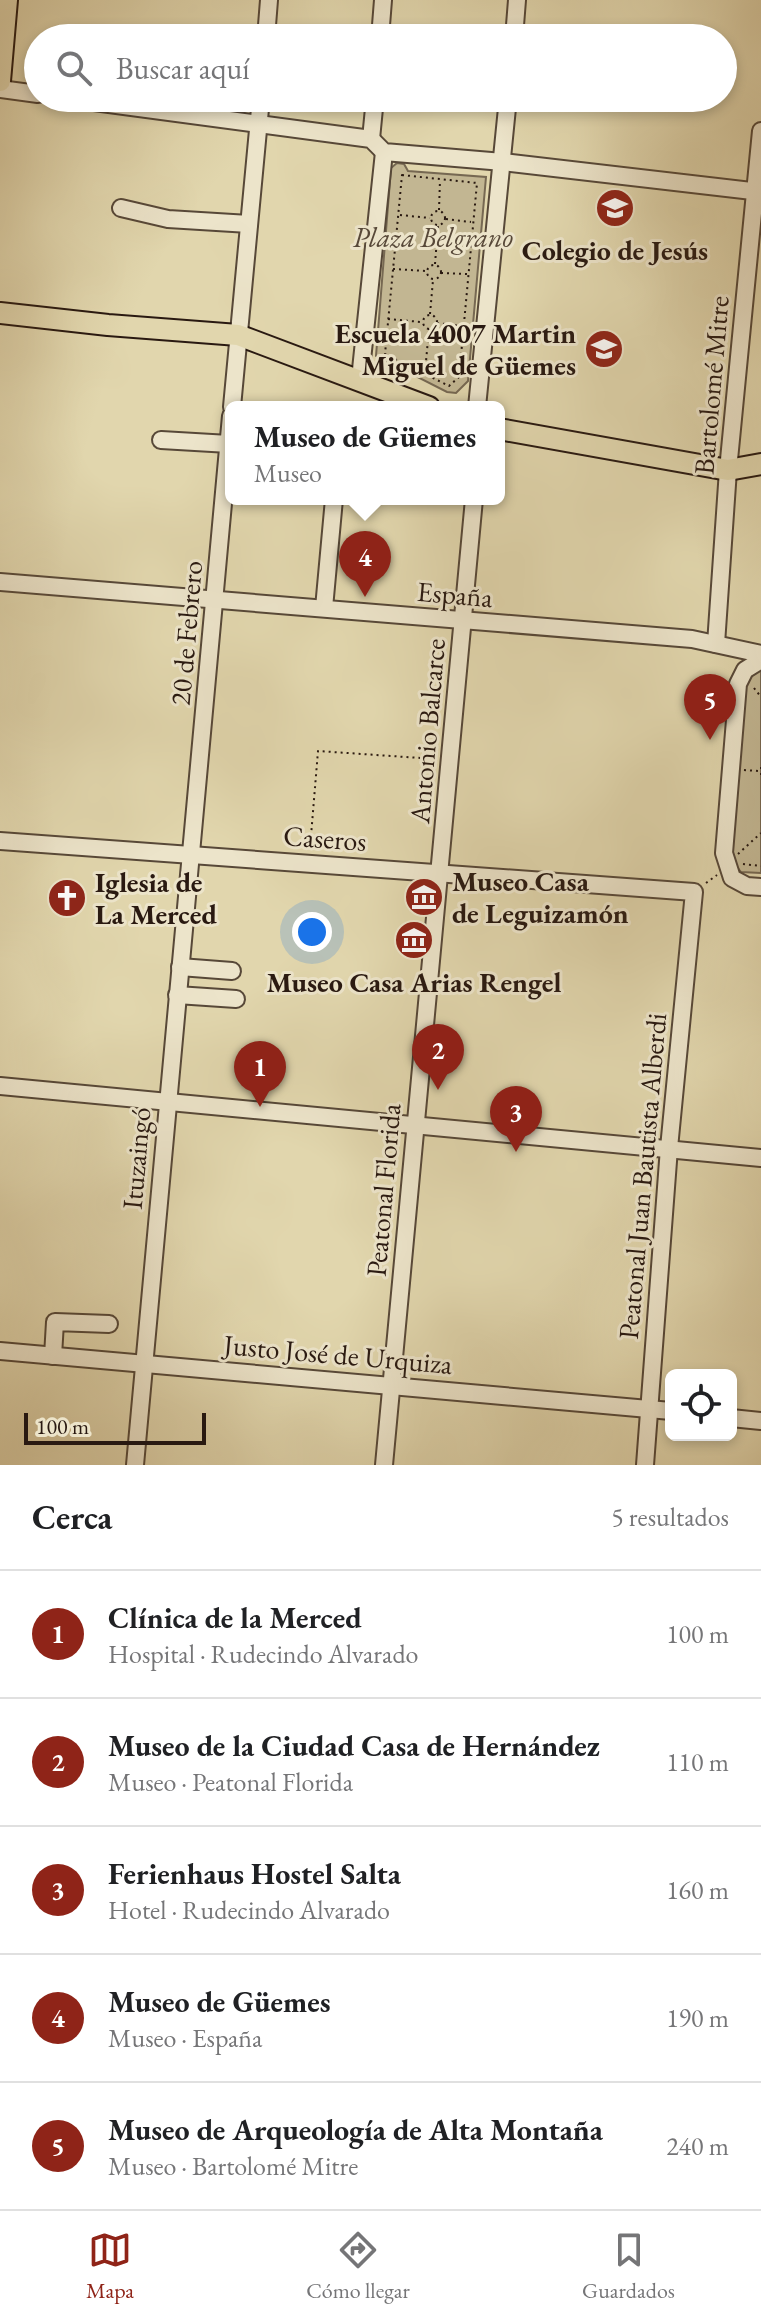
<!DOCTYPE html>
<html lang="es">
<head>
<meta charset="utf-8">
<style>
  :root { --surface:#fff; --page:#f6f6f6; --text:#202124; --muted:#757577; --line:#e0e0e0; --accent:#8f2418 }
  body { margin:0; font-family:"EB Garamond",serif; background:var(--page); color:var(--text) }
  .controls { position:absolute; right:24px; bottom:24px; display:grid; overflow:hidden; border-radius:12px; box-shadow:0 4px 12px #0003 }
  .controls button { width:72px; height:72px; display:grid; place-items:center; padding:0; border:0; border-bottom:2px solid var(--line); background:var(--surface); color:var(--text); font:40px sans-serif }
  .scale { position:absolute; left:24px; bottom:20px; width:182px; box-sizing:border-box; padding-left:8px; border:4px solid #291911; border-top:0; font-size:22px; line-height:28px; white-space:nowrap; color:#291911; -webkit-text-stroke:6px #ece4ca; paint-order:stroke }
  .you { position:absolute; left:312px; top:932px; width:28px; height:28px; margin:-20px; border:6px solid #fff; border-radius:50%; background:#1a73e8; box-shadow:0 0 0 12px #1a73e833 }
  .badge { display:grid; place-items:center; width:52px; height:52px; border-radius:50%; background:var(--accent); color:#fff; font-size:26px; font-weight:700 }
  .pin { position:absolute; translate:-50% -66px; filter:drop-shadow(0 2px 4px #0008) }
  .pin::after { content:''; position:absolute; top:42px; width:28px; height:24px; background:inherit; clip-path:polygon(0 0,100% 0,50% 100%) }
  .popup { position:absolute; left:225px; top:401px; width:280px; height:104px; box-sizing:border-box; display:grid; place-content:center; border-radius:12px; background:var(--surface); filter:drop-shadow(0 2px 6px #0005); font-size:26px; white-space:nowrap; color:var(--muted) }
  .popup b { font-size:30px; color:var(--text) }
  .popup::after { content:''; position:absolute; left:50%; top:100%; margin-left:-16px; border:16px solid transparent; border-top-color:var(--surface) }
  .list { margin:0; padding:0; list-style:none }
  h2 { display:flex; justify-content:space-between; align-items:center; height:104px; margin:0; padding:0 32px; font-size:34px }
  h2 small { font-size:26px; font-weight:400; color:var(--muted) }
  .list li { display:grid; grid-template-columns:52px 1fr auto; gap:24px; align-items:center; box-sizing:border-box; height:128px; padding:0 32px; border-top:2px solid var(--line) }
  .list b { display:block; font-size:30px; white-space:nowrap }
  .list p { margin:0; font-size:26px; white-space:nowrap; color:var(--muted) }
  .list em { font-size:26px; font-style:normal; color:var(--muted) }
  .icon { flex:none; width:44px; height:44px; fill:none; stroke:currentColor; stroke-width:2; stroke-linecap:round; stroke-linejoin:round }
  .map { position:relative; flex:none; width:761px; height:1465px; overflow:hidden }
  .search { position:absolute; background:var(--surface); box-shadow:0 4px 12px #0003; left:24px; right:24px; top:24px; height:88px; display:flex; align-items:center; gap:20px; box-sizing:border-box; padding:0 28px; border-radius:44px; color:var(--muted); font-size:30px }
  .sheet { height:744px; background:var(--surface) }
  nav { display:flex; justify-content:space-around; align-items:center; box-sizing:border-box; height:112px; border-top:2px solid var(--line); background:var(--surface); font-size:22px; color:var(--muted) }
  nav a { display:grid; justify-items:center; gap:4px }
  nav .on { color:var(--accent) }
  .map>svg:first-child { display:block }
</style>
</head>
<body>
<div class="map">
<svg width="761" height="1465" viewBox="0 0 761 1465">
  <rect width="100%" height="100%" fill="#e1d6ad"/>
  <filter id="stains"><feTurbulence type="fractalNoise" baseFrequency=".0025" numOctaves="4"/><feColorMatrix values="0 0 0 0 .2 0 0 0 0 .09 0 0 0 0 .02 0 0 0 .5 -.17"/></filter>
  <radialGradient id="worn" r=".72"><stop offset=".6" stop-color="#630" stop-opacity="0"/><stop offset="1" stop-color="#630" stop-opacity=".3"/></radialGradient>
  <g fill="#c2b692" stroke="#766852" stroke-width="2">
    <path d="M397,163L404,164L408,171L486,177L468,381L456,393L447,392L376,356L391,168Z"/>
    <path d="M753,668H761V873L741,872L730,858L744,683Z"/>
  </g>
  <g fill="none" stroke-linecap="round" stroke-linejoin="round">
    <defs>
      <g id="minor">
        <path d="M266,38L269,0"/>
        <path d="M380,38L383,0"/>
        <path d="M514,38L517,0"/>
        <path d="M0,89L38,94"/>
        <path d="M64,98L371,139L384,152L503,162L761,192"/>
        <path d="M371,139L375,98"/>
        <path d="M121,208L168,219L249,224"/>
        <path d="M360,379L384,152"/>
        <path d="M232,407L261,98"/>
        <path d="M477,407L508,98"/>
        <path d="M161,440L229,444"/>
        <path d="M0,582L692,639L761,654"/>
        <path d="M324,608L334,499"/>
        <path d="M716,644L728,470L761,131"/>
        <path d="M761,660L745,670L738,684L724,853L732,878L747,886L761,887"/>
        <path d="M0,841L694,892L669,1148L645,1465"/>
        <path d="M180,967L232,971"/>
        <path d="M177,995L236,999"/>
        <path d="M0,1086L761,1158"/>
        <path d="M0,1351L671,1411"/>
        <path d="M53,1356L55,1322L109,1324"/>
        <path d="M731,1418L761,1421"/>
        <path d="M135,1465L231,416"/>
        <path d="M384,1465L474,499"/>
      </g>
      <g id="major">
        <path d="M0,81L7,0"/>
        <path d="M0,313L108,325L238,335L429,407"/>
        <path d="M499,429L728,470L761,464"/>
      </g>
    </defs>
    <use href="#minor" stroke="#574838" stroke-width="20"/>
    <use href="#major" stroke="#291911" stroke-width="24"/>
    <g stroke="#291911" stroke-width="2" stroke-dasharray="2 4" stroke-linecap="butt">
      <path d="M402,175L477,183L459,377L449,386L385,354Z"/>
      <path d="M439,210L440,180"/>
      <circle cx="438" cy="218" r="7"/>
      <path d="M400,215L430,218"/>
      <path d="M446,219L471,222"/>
      <path d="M435,264L438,226"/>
      <circle cx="434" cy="272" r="7"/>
      <path d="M393,269L426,271"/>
      <path d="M441,273L467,274"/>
      <path d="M430,314L433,280"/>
      <circle cx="430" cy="322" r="7"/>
      <path d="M388,319L421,322"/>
      <path d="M437,323L462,326"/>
      <path d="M425,372L429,329"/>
      <path d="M754,688L761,697"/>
      <path d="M761,767V777"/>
      <path d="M744,770L759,771"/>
      <path d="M310,848L318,751L435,759"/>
      <path d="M738,854L761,833"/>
      <path d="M743,864L761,866"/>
      <path d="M706,883L717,875"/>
    </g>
    <use href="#minor" stroke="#ece4ca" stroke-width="16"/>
    <use href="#major" stroke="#e1d6ad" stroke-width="20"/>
  </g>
  <defs>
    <symbol id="school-disc" viewBox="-11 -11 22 22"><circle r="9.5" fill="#8f2418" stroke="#ece4ca"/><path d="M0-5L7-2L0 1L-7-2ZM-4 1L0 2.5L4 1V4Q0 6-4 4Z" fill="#fff"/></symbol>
    <symbol id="museum-disc" viewBox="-11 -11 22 22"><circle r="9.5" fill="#8f2418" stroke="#ece4ca"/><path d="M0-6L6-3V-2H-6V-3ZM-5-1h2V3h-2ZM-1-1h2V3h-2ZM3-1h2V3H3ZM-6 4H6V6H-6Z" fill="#fff"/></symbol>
    <symbol id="church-disc" viewBox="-11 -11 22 22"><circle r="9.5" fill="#8f2418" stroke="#ece4ca"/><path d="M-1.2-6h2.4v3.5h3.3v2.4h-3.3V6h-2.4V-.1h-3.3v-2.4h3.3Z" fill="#fff"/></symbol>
  </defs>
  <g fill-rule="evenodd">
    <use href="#school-disc" x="593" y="186" width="44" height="44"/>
    <use href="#school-disc" x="582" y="327" width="44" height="44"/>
    <use href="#museum-disc" x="402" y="875" width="44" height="44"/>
    <use href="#church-disc" x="45" y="876" width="44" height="44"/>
    <use href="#museum-disc" x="392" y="918" width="44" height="44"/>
  </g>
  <g text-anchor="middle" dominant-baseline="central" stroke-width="6" stroke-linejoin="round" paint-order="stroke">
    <g font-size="28" font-style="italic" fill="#574838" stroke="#ece4ca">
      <text x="433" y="237">Plaza Belgrano</text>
    </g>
    <g font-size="28" font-weight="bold" fill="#291911" stroke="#ece4ca">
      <text x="615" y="250">Colegio de Jesús</text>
      <text x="576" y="333" text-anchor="end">Escuela 4007 Martin<tspan x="576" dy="32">Miguel de Güemes</tspan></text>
      <text x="452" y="881" text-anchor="start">Museo Casa<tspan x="452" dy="32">de Leguizamón</tspan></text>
      <text x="95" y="882" text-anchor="start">Iglesia de<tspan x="95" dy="32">La Merced</tspan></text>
      <text x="414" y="982">Museo Casa Arias Rengel</text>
    </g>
    <g font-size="28" fill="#291911" stroke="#ece4ca">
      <text transform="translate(711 385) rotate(-85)">Bartolomé Mitre</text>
      <text transform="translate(455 594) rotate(5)">España</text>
      <text transform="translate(186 633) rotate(-85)">20 de Febrero</text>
      <text transform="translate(427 731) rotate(-85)">Antonio Balcarce</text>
      <text transform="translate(325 838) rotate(4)">Caseros</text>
      <text transform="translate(136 1158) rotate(-85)">Ituzaingó</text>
      <text transform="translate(642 1176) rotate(-85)">Peatonal Juan Bautista Alberdi</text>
      <text transform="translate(383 1190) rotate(-85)">Peatonal Florida</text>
      <text transform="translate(338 1354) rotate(5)">Justo José de Urquiza</text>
    </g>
  </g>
  <rect width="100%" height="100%" filter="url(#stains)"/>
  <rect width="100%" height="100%" fill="url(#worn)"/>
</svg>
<div class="controls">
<button><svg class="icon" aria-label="locate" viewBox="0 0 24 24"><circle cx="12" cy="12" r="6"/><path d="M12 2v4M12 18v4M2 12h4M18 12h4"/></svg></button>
</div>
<div class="scale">100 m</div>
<div class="you"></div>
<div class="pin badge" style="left:260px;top:1107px">1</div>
<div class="pin badge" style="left:438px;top:1090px">2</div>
<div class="pin badge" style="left:516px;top:1152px">3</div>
<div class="pin badge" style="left:365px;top:597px">4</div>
<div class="popup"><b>Museo de Güemes</b>Museo</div>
<div class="pin badge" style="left:710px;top:740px">5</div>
<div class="search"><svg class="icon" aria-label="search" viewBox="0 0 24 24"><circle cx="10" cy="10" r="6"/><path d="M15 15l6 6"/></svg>Buscar aquí</div>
</div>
<section class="sheet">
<h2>Cerca<small>5 resultados</small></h2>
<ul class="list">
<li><span class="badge">1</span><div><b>Clínica de la Merced</b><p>Hospital · Rudecindo Alvarado</p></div><em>100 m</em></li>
<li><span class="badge">2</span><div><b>Museo de la Ciudad Casa de Hernández</b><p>Museo · Peatonal Florida</p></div><em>110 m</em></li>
<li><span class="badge">3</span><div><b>Ferienhaus Hostel Salta</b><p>Hotel · Rudecindo Alvarado</p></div><em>160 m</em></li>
<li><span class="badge">4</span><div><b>Museo de Güemes</b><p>Museo · España</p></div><em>190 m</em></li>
<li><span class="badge">5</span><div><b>Museo de Arqueología de Alta Montaña</b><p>Museo · Bartolomé Mitre</p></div><em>240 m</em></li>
</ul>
</section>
<nav>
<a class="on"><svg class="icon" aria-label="map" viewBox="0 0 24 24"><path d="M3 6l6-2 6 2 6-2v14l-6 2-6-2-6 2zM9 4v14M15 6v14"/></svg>Mapa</a>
<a><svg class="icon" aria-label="directions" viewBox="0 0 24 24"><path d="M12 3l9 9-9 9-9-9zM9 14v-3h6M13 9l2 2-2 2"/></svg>Cómo llegar</a>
<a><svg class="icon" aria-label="saved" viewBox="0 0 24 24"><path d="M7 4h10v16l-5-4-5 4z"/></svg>Guardados</a>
</nav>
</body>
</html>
